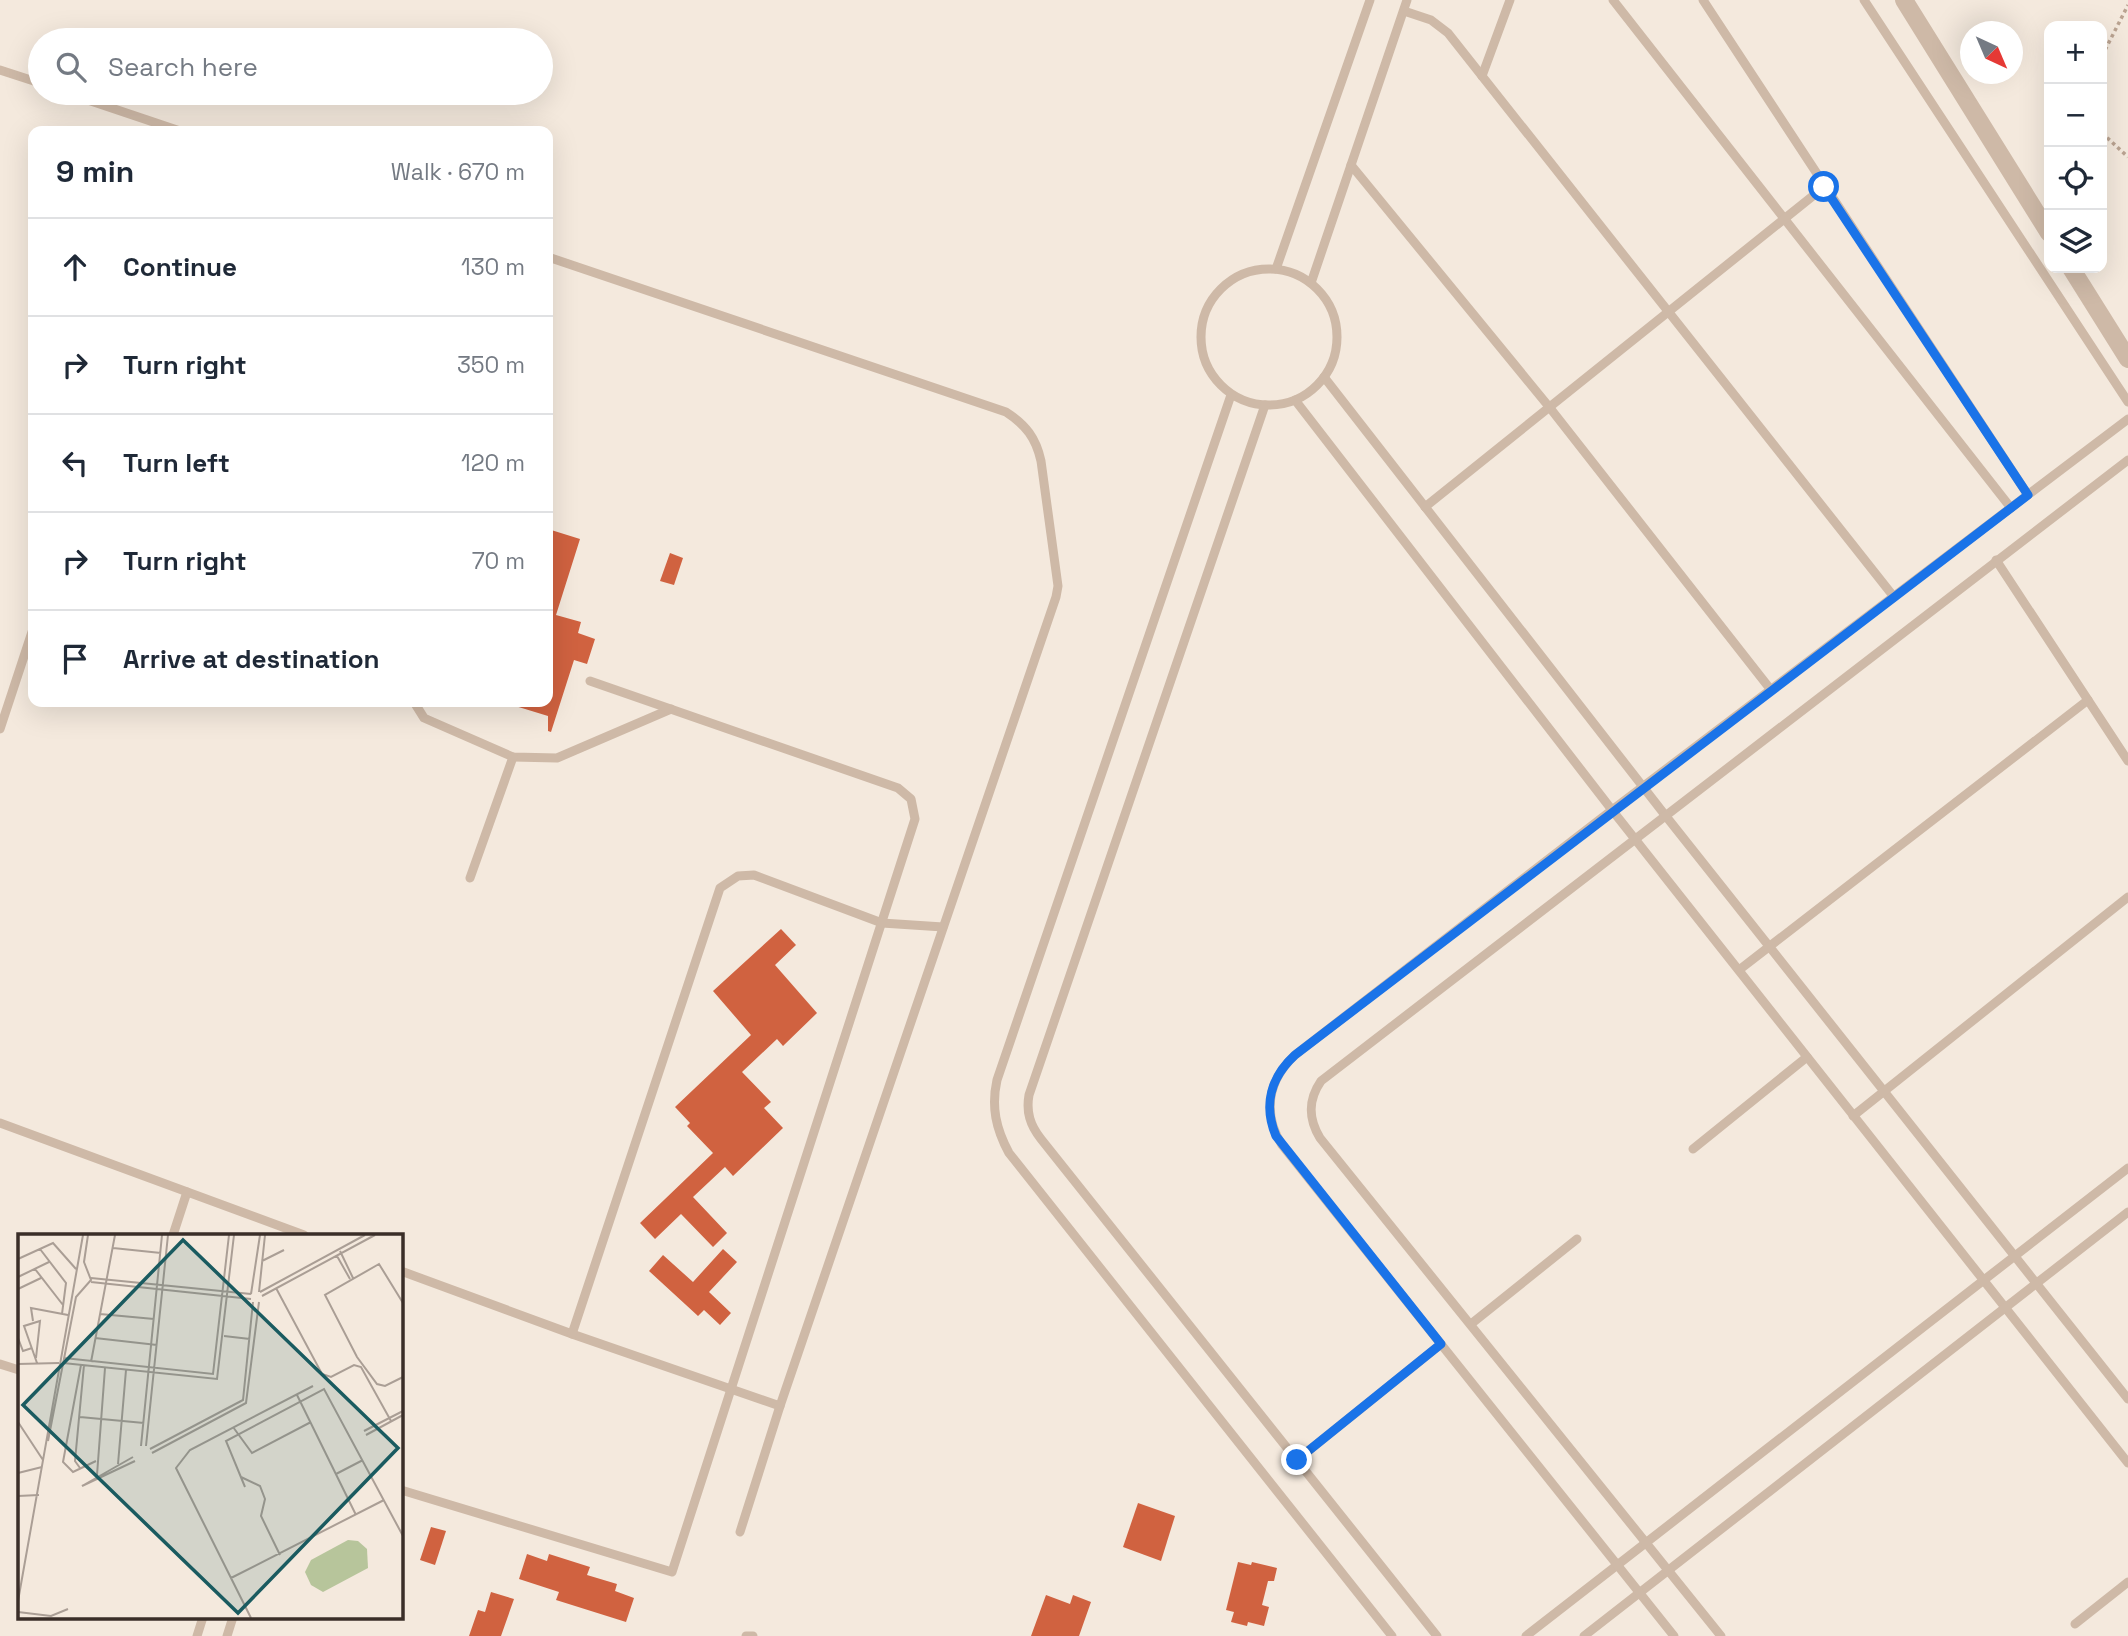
<!DOCTYPE html>
<html lang="en">
<head>
<meta charset="utf-8">
<style>
  :root { --surface:#fff; --page:#f2f2f3; --text:#1f2937; --muted:#747a83; --line:#e0e1e3 }
  body { margin:0; font-family:"Space Grotesk",sans-serif; background:var(--page); color:var(--text) }
  .controls { position:absolute; right:21px; top:21px; display:grid; overflow:hidden; border-radius:14px; box-shadow:0 7px 28px #0002 }
  .controls button { width:63px; height:63px; display:grid; place-items:center; padding:0; border:0; border-bottom:2px solid var(--line); background:var(--surface); color:var(--text); font:35px sans-serif }
  .compass { position:absolute; left:1960px; top:21px; width:63px; height:63px; border-radius:50%; background:var(--surface); box-shadow:0 7px 28px #0002; rotate:136deg }
  .stop { position:absolute; width:21px; height:21px; margin:-16px; border:5px solid #1a73e8; border-radius:50%; background:#fff }
  .stop.end { background:#1a73e8; border-color:#fff; box-shadow:0 2px 7px #0008 }
  .list { margin:0; padding:0; list-style:none }
  h2 { display:flex; justify-content:space-between; align-items:center; height:91px; margin:0; padding:0 28px; font-size:30px }
  h2 small { font-size:23px; font-weight:400; color:var(--muted) }
  .list li { display:grid; grid-template-columns:46px 1fr auto; gap:21px; align-items:center; box-sizing:border-box; height:98px; padding:0 28px; border-top:2px solid var(--line) }
  .list b { display:block; font-size:26px; white-space:nowrap }
  .list em { font-size:23px; font-style:normal; color:var(--muted) }
  .icon { flex:none; width:38px; height:38px; fill:none; stroke:currentColor; stroke-width:2; stroke-linecap:round; stroke-linejoin:round }
  .map { position:relative; flex:none; width:2128px; height:1636px; overflow:hidden }
  .search { position:absolute; background:var(--surface); box-shadow:0 7px 28px #0002; left:28px; top:28px; width:525px; height:77px; display:flex; align-items:center; gap:18px; box-sizing:border-box; padding:0 24px; border-radius:38px; color:var(--muted); font-size:26px }
  .panel { position:absolute; background:var(--surface); box-shadow:0 7px 28px #0002; left:28px; top:126px; width:525px; height:581px; border-radius:14px }
  .map>svg:first-child { display:block }
</style>
</head>
<body>
<div class="map">
<svg width="2128" height="1636" viewBox="0 0 2128 1636">
  <rect width="100%" height="100%" fill="#f4e9dd"/>
  <g fill="#d06240">
    <path d="M548,529L580,539L556,615L581,622L578,633L595,639L587,664L574,660L551,732L548,731V716L512,705L513,702H548Z"/>
    <path d="M670,553L683,558L674,585L660,581Z"/>
    <path d="M781,929L796,945L775,965L817,1013L783,1046L777,1039L742,1072L771,1102L764,1108L783,1128L733,1176L725,1167L693,1197L727,1233L713,1247L681,1214L655,1239L640,1223L713,1153L687,1126L690,1123L675,1107L751,1035L713,991Z"/>
    <path d="M723,1249L737,1262L709,1292L731,1313L720,1325L704,1310L698,1316L649,1271L663,1255L693,1282Z"/>
    <path d="M1138,1503L1175,1516L1161,1561L1123,1547Z"/>
    <path d="M431,1527L446,1531L435,1565L420,1560Z"/>
    <path d="M527,1554L547,1561L549,1554L590,1567L587,1575L617,1584L615,1591L634,1598L626,1622L556,1600L559,1592L519,1579Z"/>
    <path d="M1238,1562L1251,1565L1252,1562L1277,1568L1274,1581H1268L1262,1605L1269,1607L1264,1626L1248,1622L1247,1626L1231,1622L1234,1612L1226,1610Z"/>
    <path d="M491,1592L514,1599L501,1636H469L478,1610L485,1612Z"/>
    <path d="M1046,1595L1070,1604L1073,1595L1091,1602L1079,1636H1031Z"/>
  </g>
  <g fill="none" stroke-linecap="round" stroke-linejoin="round">
    <g stroke="#baa391" stroke-width="3.5" stroke-dasharray="3.5 3.5" stroke-linecap="butt">
      <path d="M2102,56L2128,5"/>
      <path d="M2102,133L2128,157"/>
    </g>
    <g stroke="#ceb9a7" stroke-width="9">
      <path d="M1613,0L2011,508"/>
      <path d="M1703,0L2028,495"/>
      <path d="M1864,0L2128,402"/>
      <path d="M1404,11L1431,20L1448,33L1894,597"/>
      <path d="M0,70L40,83"/>
      <path d="M1482,76L1510,0"/>
      <path d="M67,93L180,131"/>
      <path d="M1351,165L1550,408L1771,690"/>
      <path d="M548,257L1006,412C1026,425 1036,438 1041,461L1058,586L1056,597L780,1406L740,1532"/>
      <circle cx="1269" cy="337" r="68"/>
      <path d="M1276,269L1370,0"/>
      <path d="M1311,283L1407,0"/>
      <path d="M1324,377L1665,815L2128,1399"/>
      <path d="M1231,395L997,1080C991,1107 996,1129 1009,1153L1392,1636"/>
      <path d="M1295,400L1612,810L2128,1463"/>
      <path d="M1265,405L1029,1095C1026,1112 1030,1125 1041,1139L1437,1636"/>
      <path d="M1425,507L1824,187"/>
      <path d="M1996,560L2128,761"/>
      <path d="M414,702L424,718L513,757L557,758L671,709"/>
      <path d="M0,729L33,629"/>
      <path d="M470,878L513,757"/>
      <path d="M1739,970L2088,700"/>
      <path d="M1853,1116L2128,897"/>
      <path d="M0,1123L304,1235"/>
      <path d="M1693,1149L1807,1057"/>
      <path d="M173,1235L187,1192"/>
      <path d="M401,1271L572,1334L780,1406"/>
      <path d="M1471,1324L1577,1239"/>
      <path d="M572,1334L720,888L738,876L754,875L882,923L943,927"/>
      <path d="M0,1364L19,1370"/>
      <path d="M1297,1460L1441,1344"/>
      <path d="M401,1490L672,1572L915,819L911,799L898,788L590,681"/>
      <path d="M2075,1624L2128,1582"/>
      <path d="M197,1636L203,1617"/>
      <path d="M227,1636L233,1617"/>
      <path d="M746,1636H753"/>
      <path d="M1526,1636L2128,1168"/>
      <path d="M1584,1636L2128,1212"/>
      <path d="M1674,1636L1282,1145C1262,1113 1268,1080 1295,1055L1612,810L2128,419"/>
      <path d="M1721,1636L1320,1138C1308,1118 1308,1100 1321,1081L2128,460"/>
    </g>
    <g stroke="#ceb9a7" stroke-width="18">
      <path d="M1904,0L2049,233"/>
      <path d="M2071,268L2128,359"/>
    </g>
  </g>
  <g fill="none" stroke-linecap="round" stroke-linejoin="round">
    <path stroke="#1a73e8" stroke-width="9" d="M1297,1460L1441,1344L1276,1136C1263,1105 1271,1077 1295,1055L2028,495L1824,187"/>
  </g>
  <g transform="translate(18 1234)">
    <rect width="385" height="385" fill="#f4e9dd"/>
    <path d="M330,306L340,307L349,315L350,334L305,358L293,351L287,338L293,326Z" fill="#b7c59b"/>
    <path fill="none" stroke="#aa9e95" stroke-width="2" d="M95,14L143,19M22,15L48,49L44,80M322,17L335,44M319,22L332,45M0,25L35,9L58,35M244,27L266,16M17,35L45,71M0,43L31,28M73,44L233,60M73,48L233,65M258,54L304,140L313,143L336,131L343,133L373,187M0,55L23,44M241,58L247,1M242,58L347,1M233,60L242,1M244,62L357,1M385,69L361,30L307,61L339,123L359,150L367,152L385,143M82,80L136,85M15,87L13,74L50,81M206,102L232,105M0,104L5,117L14,114M77,104L139,111M18,124L22,87L6,92L19,129M46,124L195,140L211,1M73,128L97,1M45,129L199,145L216,1M0,130L41,129M63,131L45,228L55,238L78,227M279,161L338,281M62,183L126,189M0,188L25,226M215,193L234,219L293,188M346,197L385,177M348,201L385,181M30,207L58,63L73,46L66,28L70,1M123,212L144,1M128,212L150,1M132,215L225,166L235,68M134,219L228,169L241,68M115,223L64,252L117,227M100,230L108,136M62,234L57,227L66,131M0,239L24,233M318,240L345,226M79,241L87,134M223,243L242,252L247,265L243,282L262,321M227,253L208,207L306,155L385,302M0,262L21,261M213,344L366,266M0,367L65,1M0,378L33,382L50,375M233,384L158,234L172,216L295,152"/>
    <path fill="#1a5b60" fill-opacity="0.15" stroke="#1a5b60" stroke-width="3.5" d="M165,6L380,214L220,379L5,171Z"/>
    <rect width="385" height="385" fill="none" stroke="#3a2e28" stroke-width="3.5"/>
  </g>
</svg>
<div class="controls">
<button>+</button>
<button>−</button>
<button><svg class="icon" aria-label="locate" viewBox="0 0 24 24"><circle cx="12" cy="12" r="6"/><path d="M12 2v4M12 18v4M2 12h4M18 12h4"/></svg></button>
<button><svg class="icon" aria-label="layers" viewBox="0 0 24 24"><path d="M12 4l9 5-9 5-9-5zM3 14l9 5 9-5"/></svg></button>
</div>
<svg class="compass" viewBox="-18 -18 36 36"><path d="M0-13l5 13h-10z" fill="#e53935"/><path d="M0 13l5-13h-10z" fill="#747a83"/></svg>
<div class="stop" style="left:1824px;top:187px"></div>
<div class="stop end" style="left:1297px;top:1460px"></div>
<div class="search"><svg class="icon" aria-label="search" viewBox="0 0 24 24"><circle cx="10" cy="10" r="6"/><path d="M15 15l6 6"/></svg>Search here</div>
<section class="panel">
<h2>9 min<small>Walk · 670 m</small></h2>
<ul class="list">
<li><svg class="icon" aria-label="ahead" viewBox="0 0 24 24"><path d="M12 20V5M6 11l6-6 6 6"/></svg><div><b>Continue</b></div><em>130 m</em></li>
<li><svg class="icon" aria-label="right" viewBox="0 0 24 24"><path d="M7 20v-9h11M14 6l5 5-5 5"/></svg><div><b>Turn right</b></div><em>350 m</em></li>
<li><svg class="icon" aria-label="left" viewBox="0 0 24 24"><path d="M17 20v-9H6M10 6l-5 5 5 5"/></svg><div><b>Turn left</b></div><em>120 m</em></li>
<li><svg class="icon" aria-label="right" viewBox="0 0 24 24"><path d="M7 20v-9h11M14 6l5 5-5 5"/></svg><div><b>Turn right</b></div><em>70 m</em></li>
<li><svg class="icon" aria-label="arrive" viewBox="0 0 24 24"><path d="M6 21V4h12l-3 4 3 4H6"/></svg><div><b>Arrive at destination</b></div></li>
</ul>
</section>
</div>
</body>
</html>
